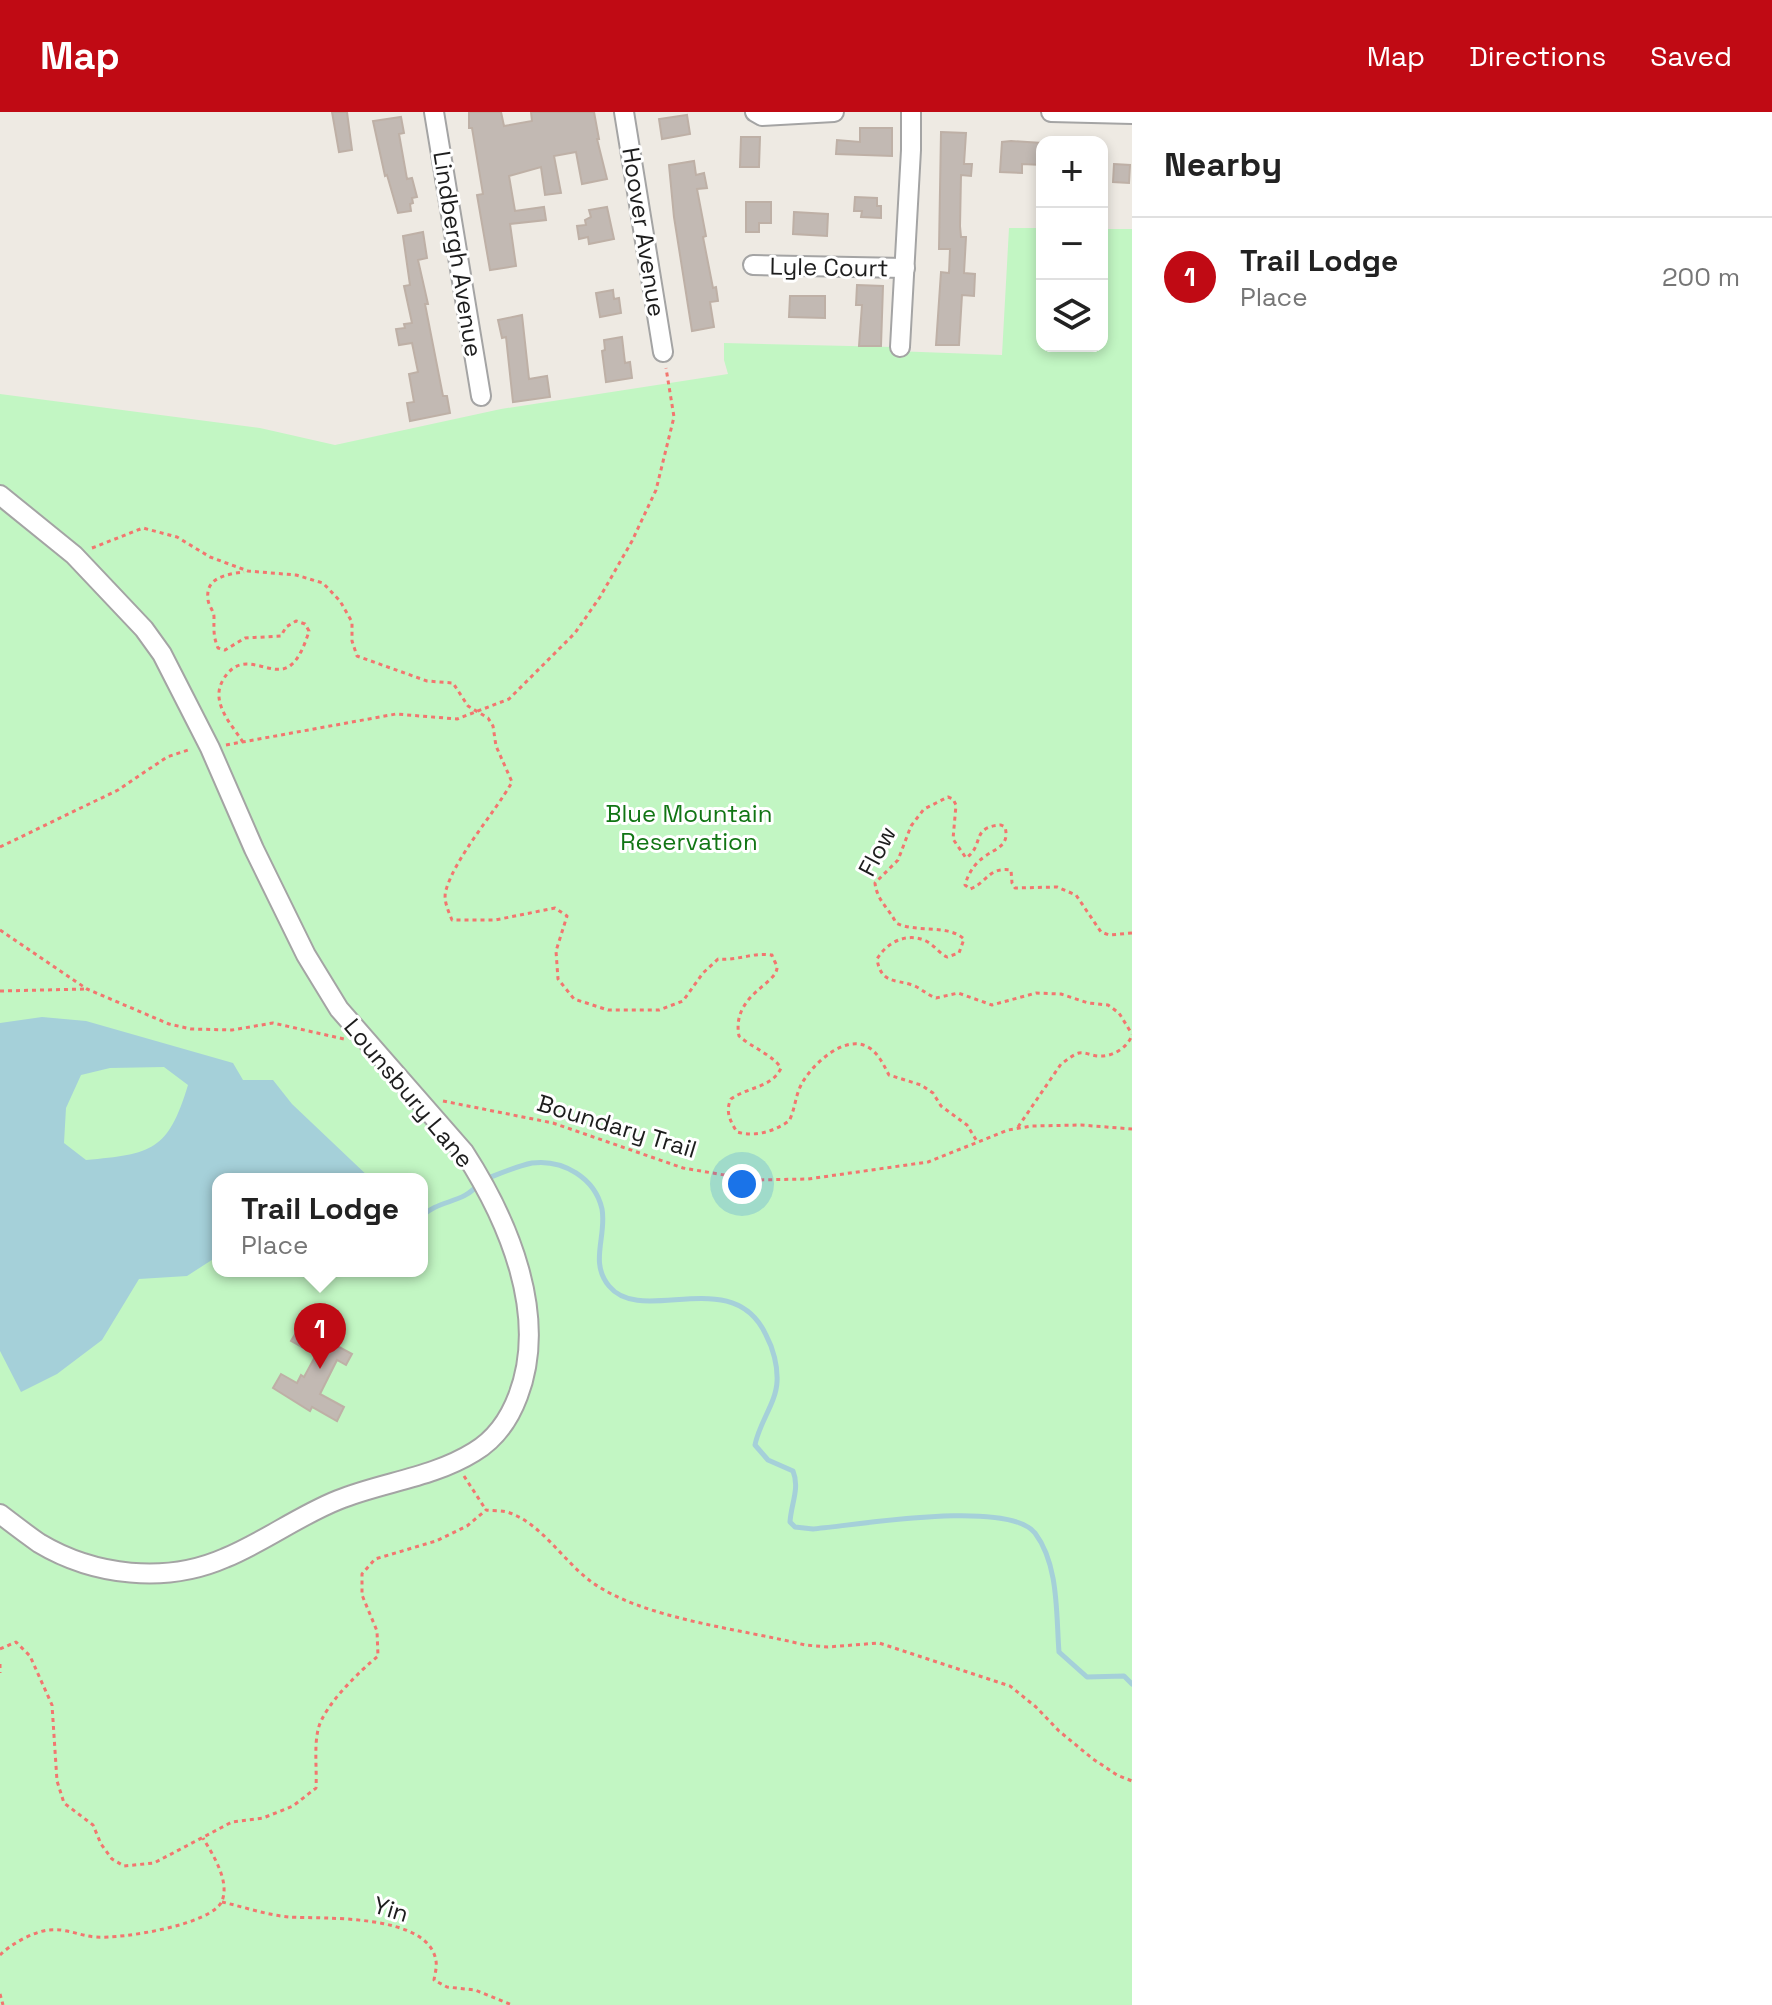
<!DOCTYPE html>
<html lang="en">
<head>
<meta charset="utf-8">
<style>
  :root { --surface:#fff; --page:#f2f2f2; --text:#222; --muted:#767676; --line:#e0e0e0; --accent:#c00a14 }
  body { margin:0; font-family:"Space Grotesk",sans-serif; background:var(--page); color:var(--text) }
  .controls { position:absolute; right:24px; top:24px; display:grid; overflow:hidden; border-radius:16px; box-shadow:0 4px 12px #0003 }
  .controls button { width:72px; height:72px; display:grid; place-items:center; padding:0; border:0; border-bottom:2px solid var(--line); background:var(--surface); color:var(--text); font:40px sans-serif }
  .you { position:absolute; left:742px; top:1072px; width:28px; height:28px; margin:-20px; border:6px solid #fff; border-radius:50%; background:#1a73e8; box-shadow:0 0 0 12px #1a73e833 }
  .badge { display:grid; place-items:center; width:52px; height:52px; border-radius:50%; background:var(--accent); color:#fff; font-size:26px; font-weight:700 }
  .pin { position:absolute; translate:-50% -66px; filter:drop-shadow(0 2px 4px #0008) }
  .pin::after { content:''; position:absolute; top:42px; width:28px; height:24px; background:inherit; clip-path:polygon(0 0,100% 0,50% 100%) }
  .popup { position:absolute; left:212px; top:1061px; width:216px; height:104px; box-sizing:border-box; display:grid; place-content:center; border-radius:16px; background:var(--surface); filter:drop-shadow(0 2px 6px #0005); font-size:26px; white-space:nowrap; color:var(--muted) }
  .popup b { font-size:30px; color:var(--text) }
  .popup::after { content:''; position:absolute; left:50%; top:100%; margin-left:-16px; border:16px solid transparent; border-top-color:var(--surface) }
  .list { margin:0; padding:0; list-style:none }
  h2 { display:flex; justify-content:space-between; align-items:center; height:104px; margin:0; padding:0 32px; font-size:34px }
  h2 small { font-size:26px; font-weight:400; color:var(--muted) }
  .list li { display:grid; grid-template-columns:52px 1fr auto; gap:24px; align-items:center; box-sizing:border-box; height:120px; padding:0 32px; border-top:2px solid var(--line) }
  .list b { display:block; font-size:30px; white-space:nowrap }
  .list p { margin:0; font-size:26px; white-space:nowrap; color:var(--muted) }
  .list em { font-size:26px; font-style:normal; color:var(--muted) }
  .icon { flex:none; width:44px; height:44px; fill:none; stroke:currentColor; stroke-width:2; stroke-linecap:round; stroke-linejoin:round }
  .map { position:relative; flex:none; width:1132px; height:1893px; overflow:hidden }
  header { display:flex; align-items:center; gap:48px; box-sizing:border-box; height:112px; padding:0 40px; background:var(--accent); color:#fff }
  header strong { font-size:38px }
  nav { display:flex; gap:44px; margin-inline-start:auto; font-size:28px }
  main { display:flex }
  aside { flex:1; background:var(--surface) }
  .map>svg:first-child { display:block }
</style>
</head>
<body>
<header>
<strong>Map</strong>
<nav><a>Map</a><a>Directions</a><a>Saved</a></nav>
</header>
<main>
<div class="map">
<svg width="1132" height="1893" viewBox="0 0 1132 1893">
  <rect width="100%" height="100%" fill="#eeeae3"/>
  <path fill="#c2f6c3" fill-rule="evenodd" d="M1009,116H1042V234H1102V117H1132V1893H0V282L260,316L335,333L501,297L728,262L724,248V231L893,235L894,239L1002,243ZM218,1067H422V1159H218Z"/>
  <path fill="#a5d0d9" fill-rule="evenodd" d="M42,905L86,909L233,951L243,968H273L292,992L371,1067H218V1144L187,1164L139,1167L102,1228L57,1262L21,1280L0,1239V911ZM164,955L188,973C168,1039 152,1042 86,1048L64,1031L66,996L81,963L110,956Z"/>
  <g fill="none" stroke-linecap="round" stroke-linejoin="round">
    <g stroke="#a5d0d9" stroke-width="5">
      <path d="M486,1067C501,1061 517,1054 532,1051C563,1047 595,1066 602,1097C607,1124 589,1150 609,1174C642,1215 733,1151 766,1223C773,1236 778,1254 777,1270C776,1291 759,1311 755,1333L768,1348L793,1359C800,1376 791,1392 790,1410L795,1415L813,1417C857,1413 1008,1387 1035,1421C1059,1453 1056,1502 1059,1540L1087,1565L1124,1564L1132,1572"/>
      <path d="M422,1104C438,1088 465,1091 478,1072"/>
    </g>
  </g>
  <g fill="#c2b9b3" stroke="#beb0a6" stroke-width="2">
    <path d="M332,0H347L352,38L339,40Z"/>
    <path d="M469,0H501L504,14L532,9L531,0H594L599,27H597L607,67L582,72L576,40L554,44L561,81L545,83L541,55L509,64L515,99L544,95L546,108L510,112L516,154L490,158L477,83L483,82L472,16H469Z"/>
    <path d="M687,3L690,22L662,27L659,7Z"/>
    <path d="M401,5L404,21L399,22L407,67L412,66L417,85L412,86L413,91L410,92L411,99L398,101L387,63L385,64L373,9Z"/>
    <path d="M860,16H892V44L836,42L837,28L860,30Z"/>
    <path d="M941,20L966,21L964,52H972L971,64L961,63L960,114L961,125H966L964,161L975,162L974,184L962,183L959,233H936L941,160L949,161L950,137H939Z"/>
    <path d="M741,25H760L759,55H740Z"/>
    <path d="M1011,29L1042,31V53L1022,52V61L1000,60L1002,30Z"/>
    <path d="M694,49L696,63L704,61L707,76L697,77L706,124L703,125L713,176L716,175L718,189L710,190L714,215L692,219L674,105L669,53Z"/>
    <path d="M1114,52L1130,53L1129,71L1113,70Z"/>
    <path d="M855,85L877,86V94H881V106L861,105L862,99H854Z"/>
    <path d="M746,90H771V111H759V120H746Z"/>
    <path d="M607,95L614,127L589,132L588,125L579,127L577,114L586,113L585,108L591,105L589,98Z"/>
    <path d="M794,100L828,102L827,124L793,122Z"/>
    <path d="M423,120L427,146L418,148L428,192H425L443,284H447L450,301L410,309L407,291L414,290L409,262L418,260L412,231L399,233L396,217L405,216L404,212L412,211L404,174L410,173L403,124Z"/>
    <path d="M857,173L883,174L881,234H859L862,193H856Z"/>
    <path d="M613,178L614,187L619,186L621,201L600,205L596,181Z"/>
    <path d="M790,184H825V206L789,205Z"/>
    <path d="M522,203L529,267L547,264L550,285L513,290L506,225L502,226L498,208Z"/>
    <path d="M622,225L625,251L630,250L632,266L606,270L602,239L605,238L604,228Z"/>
    <path d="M300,1214L352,1242L346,1253L337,1248L320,1282L344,1295L337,1309L312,1295L310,1299L273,1276L281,1262L297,1271L301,1263L304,1265L316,1243L291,1229Z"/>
  </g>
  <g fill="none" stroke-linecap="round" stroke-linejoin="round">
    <defs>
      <g id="minor">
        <path d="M434,0L481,284"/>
        <path d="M624,0L663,240"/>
        <path d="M755,0L762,4L834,0"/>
        <path d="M1051,0L1132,2"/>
        <path d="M753,153L905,156"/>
        <path d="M900,235L911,38V0"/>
        <path d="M0,383L74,443L144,517L162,542L210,636L254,737L306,843L339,897L464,1040C508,1108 549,1203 518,1284C509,1308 496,1327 474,1340C432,1366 382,1370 338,1388C298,1404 264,1430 225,1446C166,1472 94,1464 39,1431C26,1422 13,1412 0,1402"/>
      </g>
    </defs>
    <use href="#minor" stroke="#a4a4a4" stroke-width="22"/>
    <g stroke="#f2766f" stroke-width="3" stroke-dasharray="4 4" stroke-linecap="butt">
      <path d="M92,436L143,416L177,425L210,445L248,459L296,463L323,471L340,489L352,510V529L357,544L427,569L453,571L468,594L488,606L493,614L496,634L512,670C494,702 456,744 446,778C443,788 448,798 452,808H495L555,796L567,804L556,839L558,867L574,887L608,898H659L683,889L703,861L718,847C737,849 753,840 772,843C773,847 776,851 777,855C778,872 731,883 739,924C751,935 773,943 781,956C772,976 747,975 731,987C725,999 730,1009 737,1020C755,1025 773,1020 789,1009C795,998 795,985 801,973C812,952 847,919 871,937C880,944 884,954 889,963L921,973L933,981L941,994L967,1013L978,1031"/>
      <path d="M243,630C231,612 210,590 223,568C243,533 272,569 291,553C300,546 306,529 309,519L305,512L296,509L286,515L281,524L245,526L225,538L218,536C213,524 214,517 214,505C214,499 208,493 208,487C205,465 228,462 244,460"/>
      <path d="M226,633L396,602L457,607L509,587L575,521L600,485L632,429L656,378L674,305L666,256"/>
      <path d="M0,735L118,678L167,645L191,637"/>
      <path d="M0,818L87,877L169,912L191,917L232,918L273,911L344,927"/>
      <path d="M1132,821L1109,823L1101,820L1076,783L1057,775L1015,776L1012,771L1011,758C988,755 988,770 970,777L965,773C968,762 974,752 984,745C996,736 1010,734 1005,715L1001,713C970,715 985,733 966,746L953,727L956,693L953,687L948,685L924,697L911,714L898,748L875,771C877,789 889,796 896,811C916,821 948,812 964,827L959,841L947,845C939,841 934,833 926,829C907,820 887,830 877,847C881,872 895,867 912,873C921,876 927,883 936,886L958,881L992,893L1036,881L1061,882L1088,891L1108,893L1119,901L1132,922"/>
      <path d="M0,879L87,877"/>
      <path d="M443,989L553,1011L683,1056L754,1068L808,1067L928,1050L1008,1018L1032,1014L1081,1013L1132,1017"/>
      <path d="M1018,1015L1061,952C1067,948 1072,943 1079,941C1086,940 1092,944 1099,944C1113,945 1128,935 1132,923"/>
      <path d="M464,1364L486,1398"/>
      <path d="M0,1537L16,1530L30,1544L52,1593L57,1669L64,1691L93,1713L101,1732L112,1747L124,1754L154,1751L232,1710L263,1706L293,1694L316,1676C317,1658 314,1635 318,1618C323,1594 360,1559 378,1544L377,1519L362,1483V1462L375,1447L436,1429L467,1414L486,1398C493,1399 503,1398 510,1401C541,1412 563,1448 589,1468C640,1507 742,1517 805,1533L828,1535L879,1531L1010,1574L1036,1595L1059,1619L1093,1647L1117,1663L1132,1669"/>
      <path d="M0,1552V1561"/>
      <path d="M222,1790C244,1795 267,1803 289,1805C323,1807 429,1801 436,1849C437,1855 435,1862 434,1868L447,1875L475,1878L512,1893"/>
      <path d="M0,1843C11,1832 33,1820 48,1818C68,1816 79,1824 96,1825C121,1827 212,1813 222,1789C230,1769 213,1743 203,1726"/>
      <path d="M0,1882L3,1893"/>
    </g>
    <use href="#minor" stroke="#fff" stroke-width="18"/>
  </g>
  <g text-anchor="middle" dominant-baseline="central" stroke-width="6" stroke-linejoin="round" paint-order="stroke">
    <g font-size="24" fill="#1d1d1d" stroke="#fff">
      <text transform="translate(644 120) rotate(81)">Hoover Avenue</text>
      <text transform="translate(458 142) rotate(81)">Lindbergh Avenue</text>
      <text transform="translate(829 155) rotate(1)">Lyle Court</text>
      <text transform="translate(877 739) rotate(-62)">Flow</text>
      <text transform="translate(409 981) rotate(50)">Lounsbury Lane</text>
      <text transform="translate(617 1014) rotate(17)">Boundary Trail</text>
      <text transform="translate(391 1797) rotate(17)">Yin</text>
    </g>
    <g font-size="24" fill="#117514" stroke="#fff">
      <text x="689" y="701">Blue Mountain<tspan x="689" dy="28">Reservation</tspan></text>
    </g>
  </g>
</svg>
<div class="controls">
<button>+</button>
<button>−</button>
<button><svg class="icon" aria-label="layers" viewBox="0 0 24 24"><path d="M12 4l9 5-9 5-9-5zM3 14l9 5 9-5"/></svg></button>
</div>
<div class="you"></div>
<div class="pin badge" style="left:320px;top:1257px">1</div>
<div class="popup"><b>Trail Lodge</b>Place</div>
</div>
<aside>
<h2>Nearby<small></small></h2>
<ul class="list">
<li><span class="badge">1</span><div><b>Trail Lodge</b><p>Place</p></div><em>200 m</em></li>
</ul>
</aside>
</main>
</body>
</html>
